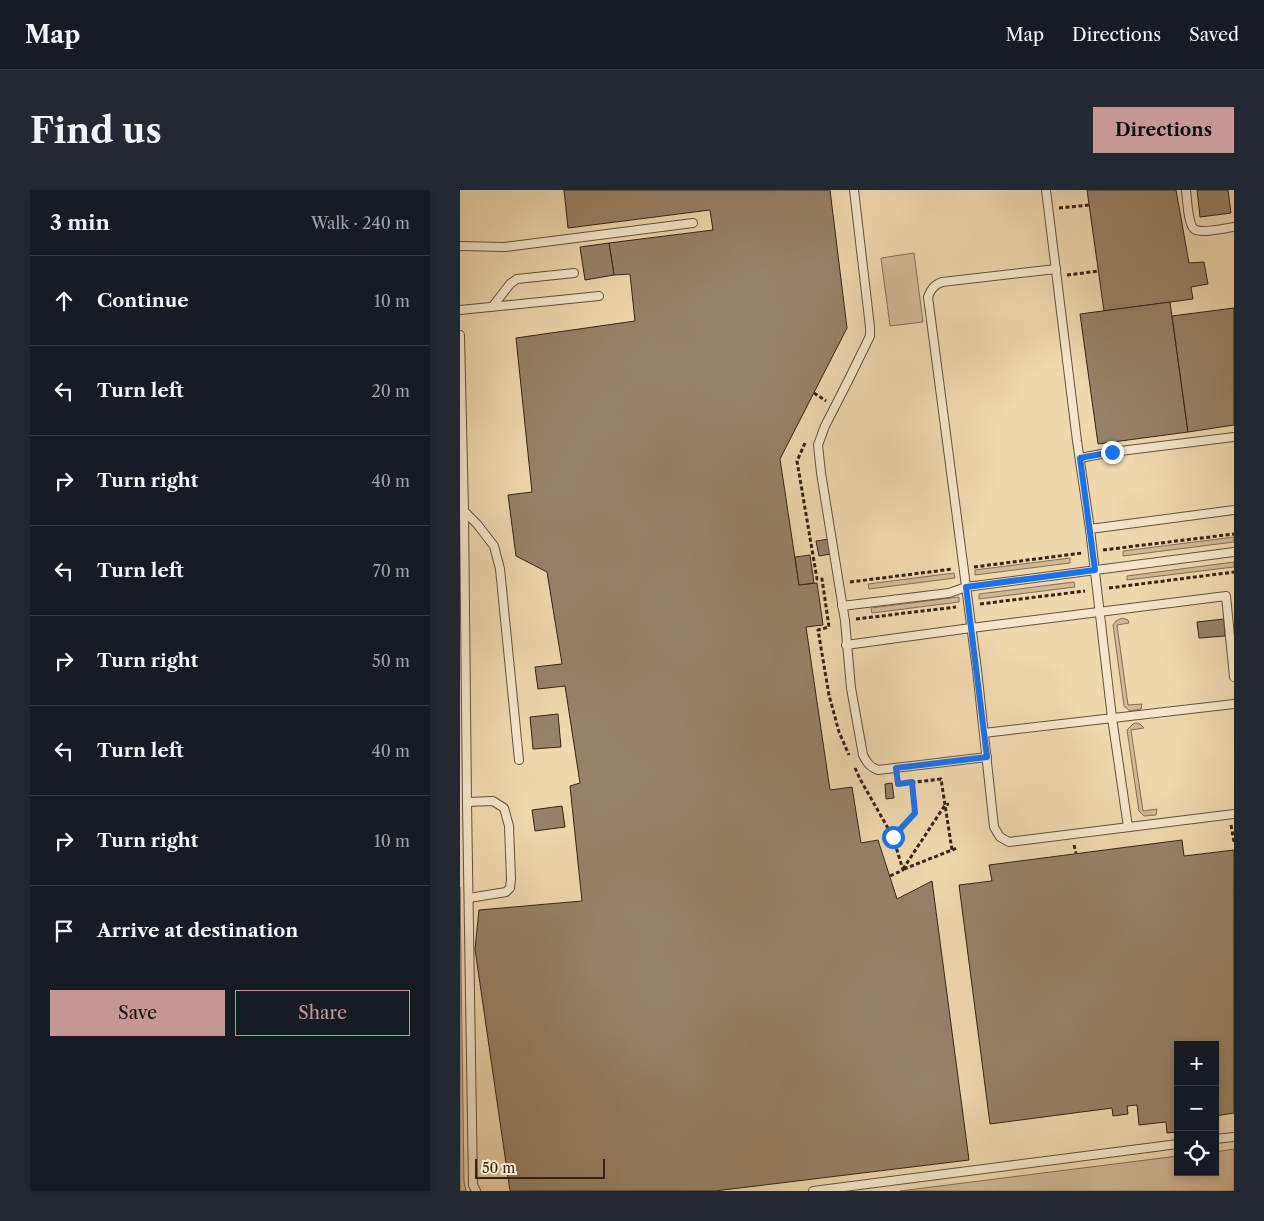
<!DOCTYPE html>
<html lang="en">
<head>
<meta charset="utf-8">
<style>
  :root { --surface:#171b24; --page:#242831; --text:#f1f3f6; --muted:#9ea1a6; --line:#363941; --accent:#c59692 }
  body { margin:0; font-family:"Libre Caslon Text",serif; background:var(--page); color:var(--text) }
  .controls { position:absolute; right:15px; bottom:15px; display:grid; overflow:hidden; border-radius:0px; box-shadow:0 2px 8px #0003 }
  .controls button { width:45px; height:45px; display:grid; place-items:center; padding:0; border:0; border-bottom:1px solid var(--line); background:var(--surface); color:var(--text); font:25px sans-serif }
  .scale { position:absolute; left:15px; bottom:12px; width:130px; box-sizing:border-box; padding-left:5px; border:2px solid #37231b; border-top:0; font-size:14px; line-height:18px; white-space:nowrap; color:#37231b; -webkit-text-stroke:4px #f5e5ca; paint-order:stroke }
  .stop { position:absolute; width:15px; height:15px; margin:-11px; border:4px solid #1a73e8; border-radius:50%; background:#fff }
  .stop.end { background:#1a73e8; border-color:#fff; box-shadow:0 1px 5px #0008 }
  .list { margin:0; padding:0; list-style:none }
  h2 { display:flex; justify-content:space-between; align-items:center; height:65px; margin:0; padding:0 20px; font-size:21px }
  h2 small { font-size:16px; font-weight:400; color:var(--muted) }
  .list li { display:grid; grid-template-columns:32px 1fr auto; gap:15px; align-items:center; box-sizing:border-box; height:90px; padding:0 20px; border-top:1px solid var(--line) }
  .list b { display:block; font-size:19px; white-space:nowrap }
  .list em { font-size:16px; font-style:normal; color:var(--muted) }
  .actions { display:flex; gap:10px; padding:15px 20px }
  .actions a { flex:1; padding:11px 0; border:1px solid var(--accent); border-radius:0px; text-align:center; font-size:18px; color:var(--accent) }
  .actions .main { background:var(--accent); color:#111 }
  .icon { flex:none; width:28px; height:28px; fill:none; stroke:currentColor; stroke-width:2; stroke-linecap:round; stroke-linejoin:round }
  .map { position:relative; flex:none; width:774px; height:1001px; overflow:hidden; border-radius:0px }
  header { display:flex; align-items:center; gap:30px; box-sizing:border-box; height:70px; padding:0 25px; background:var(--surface); border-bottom:1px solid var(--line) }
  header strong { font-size:24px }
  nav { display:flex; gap:28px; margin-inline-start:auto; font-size:18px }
  .intro { display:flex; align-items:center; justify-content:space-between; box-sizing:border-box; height:120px; padding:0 30px }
  h1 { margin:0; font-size:35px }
  .button { padding:12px 22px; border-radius:0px; background:var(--accent); color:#111; font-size:18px; font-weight:700 }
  main { display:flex; gap:30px; padding:0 30px }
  aside { flex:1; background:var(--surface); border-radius:0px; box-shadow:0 2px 8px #0003 }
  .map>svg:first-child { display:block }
</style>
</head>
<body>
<header>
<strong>Map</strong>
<nav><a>Map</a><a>Directions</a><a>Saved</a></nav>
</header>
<div class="intro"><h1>Find us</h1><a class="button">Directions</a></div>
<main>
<aside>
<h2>3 min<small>Walk · 240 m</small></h2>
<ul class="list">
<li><svg class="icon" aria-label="ahead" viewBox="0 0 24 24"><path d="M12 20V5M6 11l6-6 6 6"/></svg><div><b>Continue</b></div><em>10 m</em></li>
<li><svg class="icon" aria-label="left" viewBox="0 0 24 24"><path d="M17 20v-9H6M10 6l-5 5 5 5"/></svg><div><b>Turn left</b></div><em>20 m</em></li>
<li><svg class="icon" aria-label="right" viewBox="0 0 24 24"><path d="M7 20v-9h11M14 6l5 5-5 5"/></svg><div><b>Turn right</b></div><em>40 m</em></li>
<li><svg class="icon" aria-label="left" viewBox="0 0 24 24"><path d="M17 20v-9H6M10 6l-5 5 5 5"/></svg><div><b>Turn left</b></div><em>70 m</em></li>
<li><svg class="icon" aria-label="right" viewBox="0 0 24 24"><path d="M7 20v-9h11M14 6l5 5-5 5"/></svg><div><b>Turn right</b></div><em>50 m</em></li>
<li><svg class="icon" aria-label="left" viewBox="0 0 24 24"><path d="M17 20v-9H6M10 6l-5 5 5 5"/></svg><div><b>Turn left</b></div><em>40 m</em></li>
<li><svg class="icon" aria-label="right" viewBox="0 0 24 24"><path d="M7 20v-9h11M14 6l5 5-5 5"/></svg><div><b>Turn right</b></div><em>10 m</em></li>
<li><svg class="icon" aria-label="arrive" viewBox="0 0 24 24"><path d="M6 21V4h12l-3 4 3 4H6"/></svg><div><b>Arrive at destination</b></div></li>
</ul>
<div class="actions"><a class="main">Save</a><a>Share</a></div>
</aside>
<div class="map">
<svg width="774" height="1001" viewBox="0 0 774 1001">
  <rect width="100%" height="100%" fill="#efd7ae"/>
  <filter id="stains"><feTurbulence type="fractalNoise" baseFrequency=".004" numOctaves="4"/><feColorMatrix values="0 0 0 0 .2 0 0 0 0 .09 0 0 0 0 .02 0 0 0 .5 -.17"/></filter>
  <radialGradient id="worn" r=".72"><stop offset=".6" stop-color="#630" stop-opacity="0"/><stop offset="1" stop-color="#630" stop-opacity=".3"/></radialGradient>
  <g fill="#d0b895" stroke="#846e58">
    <path d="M454,63L463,132L430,136L421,68Z"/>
    <path d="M774,347V352L663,366V361Z"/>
    <path d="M610,368V373L515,385V380Z"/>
    <path d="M774,372V377L667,390V386Z"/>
    <path d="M494,383L495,388L409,399L408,394Z"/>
    <path d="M614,392L615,397L519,409V404Z"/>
    <path d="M499,407V412L412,423L411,418Z"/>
    <path d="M662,428L668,430L669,433L657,435L668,515L682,514L681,519L670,521L664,516L653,435L656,431Z"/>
    <path d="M676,533L680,534L684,538L671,540L683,621L697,619L696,625L684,626L679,621L667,540L673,534Z"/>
    <path d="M0,697L4,992L6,1001H0Z"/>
    <path d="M774,959V1001H440L718,966V982H755V962Z"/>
  </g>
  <g fill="#978167" stroke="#37231b">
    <path d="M104,0H370L387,138L320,269L339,395L357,393L363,435L346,437L370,600L392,597L401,653L418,650L437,709L472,691L509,970L255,1001H50L15,759L19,720L122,711L110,596L120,593L105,496L78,499L75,477L102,474L87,382L56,366L48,305L72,302L56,148L175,131L170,84L154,85L149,53L253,40L250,20L108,38Z"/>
    <path d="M627,0H716L729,73L744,72L748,94L731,97L733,109L644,121Z"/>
    <path d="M737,0H768L771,23L740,27Z"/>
    <path d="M149,53L154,85L125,90L120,57Z"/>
    <path d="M710,112L728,242L638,254L620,124Z"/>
    <path d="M774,118V235L728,242L712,126Z"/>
    <path d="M369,349L371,364L359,366L356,351Z"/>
    <path d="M350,365L354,393L339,395L335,367Z"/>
    <path d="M764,429L765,446L739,448L737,432Z"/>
    <path d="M98,524L101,557L73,559L70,527Z"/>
    <path d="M432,593L434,608L426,609L425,594Z"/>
    <path d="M102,616L105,637L75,641L72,620Z"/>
    <path d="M722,650L724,666L774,660V923L755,926V855H718V942L707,943L706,932L679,935L677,915L667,916L668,924L653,926L652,918L530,934L499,695L532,691L529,675Z"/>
  </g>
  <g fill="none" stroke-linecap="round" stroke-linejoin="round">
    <defs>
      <g id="lane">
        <path d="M394,0L410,137V146L389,189L365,236L358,255L361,283L385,431L391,498L403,565C407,573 410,577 418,580L527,567"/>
        <path d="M586,0L617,251L630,339L652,528L668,637"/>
        <path d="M726,0C727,8 728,34 734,39C741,44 766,38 774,37"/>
        <path d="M0,56L45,57L233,33"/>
        <path d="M596,79L482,92C474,95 471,99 468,107L517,480L534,637L540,647L549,652L774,624"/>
        <path d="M33,116L50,94L57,89L114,83"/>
        <path d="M0,120L139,106"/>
        <path d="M0,145L4,321L7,612L13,995L16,1001"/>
        <path d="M620,268L652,262L774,247"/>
        <path d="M4,321L17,334L34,356L40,379L59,570"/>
        <path d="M630,339L774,320"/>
        <path d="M382,416L489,403L506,397L774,362"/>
        <path d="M386,455L511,438L766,406L774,487"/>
        <path d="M524,543L774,514"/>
        <path d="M7,612L33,611L44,618L49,636L51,689L50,698L46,702L9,708"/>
        <path d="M755,949L774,947"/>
        <path d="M353,1001L718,954"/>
      </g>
    </defs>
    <use href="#lane" stroke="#655040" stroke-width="10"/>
    <g stroke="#37231b" stroke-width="3" stroke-dasharray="4 2.5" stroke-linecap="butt">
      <path d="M599,18L629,15"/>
      <path d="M607,85L639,81"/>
      <path d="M354,203L366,211"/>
      <path d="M345,253L337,271L357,389H362L369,437L358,440L369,505L379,542L389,565"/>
      <path d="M643,360L774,344"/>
      <path d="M514,377L622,363"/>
      <path d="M390,392L493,379"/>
      <path d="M649,398L774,382"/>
      <path d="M520,414L625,401"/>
      <path d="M396,429L496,417"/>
      <path d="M395,578L400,589L433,647L443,680L430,686"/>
      <path d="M437,588L438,594L481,589L492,660"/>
      <path d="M771,635L774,652"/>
      <path d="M433,647L455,623L452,592"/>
      <path d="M614,655L616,663"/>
      <path d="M443,679L485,615L489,614"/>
      <path d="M444,679L497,658"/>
    </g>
    <use href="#lane" stroke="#f5e5ca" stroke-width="8"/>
  </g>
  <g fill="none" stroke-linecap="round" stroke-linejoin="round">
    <path stroke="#1a73e8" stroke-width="6" d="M433,647L455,623L452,592L438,594L436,578L527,567L506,397L635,380L620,268L652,262"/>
  </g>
  <rect width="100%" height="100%" filter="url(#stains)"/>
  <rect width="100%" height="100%" fill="url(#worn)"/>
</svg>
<div class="controls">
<button>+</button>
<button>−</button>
<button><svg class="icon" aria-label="locate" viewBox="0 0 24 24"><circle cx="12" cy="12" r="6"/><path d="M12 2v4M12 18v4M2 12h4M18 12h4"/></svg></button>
</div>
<div class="scale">50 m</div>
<div class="stop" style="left:433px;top:647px"></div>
<div class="stop end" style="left:652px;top:262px"></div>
</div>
</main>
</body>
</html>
